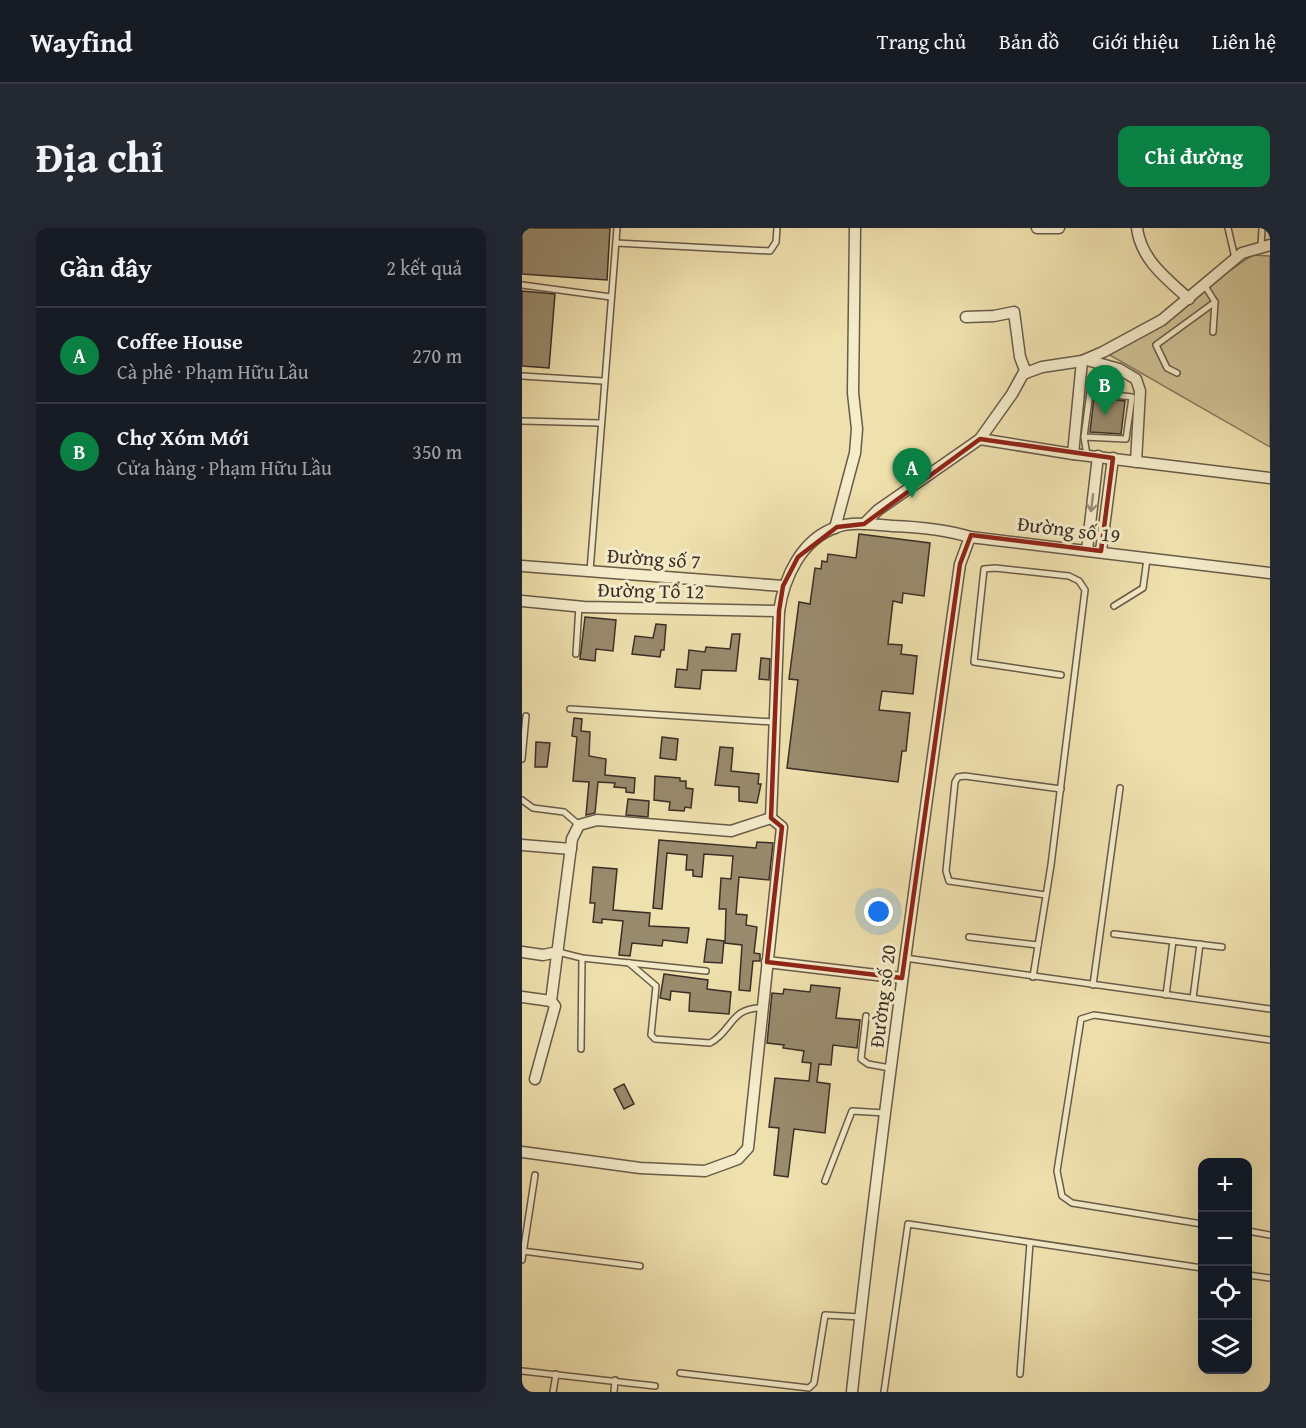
<!DOCTYPE html>
<html lang="vi">
<head>
<meta charset="utf-8">
<style>
  :root { --surface:#171b24; --page:#242831; --text:#f1f3f6; --muted:#9ea1a6; --line:#363941; --accent:#0b8043 }
  body { margin:0; font-family:"Gentium Book Plus",serif; background:var(--page); color:var(--text) }
  .controls { position:absolute; right:18px; bottom:18px; display:grid; overflow:hidden; border-radius:12px; box-shadow:0 6px 24px #0002 }
  .controls button { width:54px; height:54px; display:grid; place-items:center; padding:0; border:0; border-bottom:2px solid var(--line); background:var(--surface); color:var(--text); font:30px sans-serif }
  .you { position:absolute; left:357px; top:684px; width:21px; height:21px; margin:-15px; border:4px solid #fff; border-radius:50%; background:#1a73e8; box-shadow:0 0 0 9px #1a73e833 }
  .badge { display:grid; place-items:center; width:39px; height:39px; border-radius:50%; background:var(--accent); color:#fff; font-size:20px; font-weight:700 }
  .pin { position:absolute; translate:-50% -50px; filter:drop-shadow(0 2px 3px #0008) }
  .pin::after { content:''; position:absolute; top:32px; width:21px; height:18px; background:inherit; clip-path:polygon(0 0,100% 0,50% 100%) }
  .list { margin:0; padding:0; list-style:none }
  h2 { display:flex; justify-content:space-between; align-items:center; height:78px; margin:0; padding:0 24px; font-size:26px }
  h2 small { font-size:20px; font-weight:400; color:var(--muted) }
  .list li { display:grid; grid-template-columns:39px 1fr auto; gap:18px; align-items:center; box-sizing:border-box; height:96px; padding:0 24px; border-top:2px solid var(--line) }
  .list b { display:block; font-size:22px; white-space:nowrap }
  .list p { margin:0; font-size:20px; white-space:nowrap; color:var(--muted) }
  .list em { font-size:20px; font-style:normal; color:var(--muted) }
  .icon { flex:none; width:33px; height:33px; fill:none; stroke:currentColor; stroke-width:2; stroke-linecap:round; stroke-linejoin:round }
  .map { position:relative; flex:none; width:748px; height:1164px; overflow:hidden; border-radius:12px }
  header { display:flex; align-items:center; gap:36px; box-sizing:border-box; height:84px; padding:0 30px; background:var(--surface); border-bottom:2px solid var(--line) }
  header strong { font-size:28px }
  nav { display:flex; gap:33px; margin-inline-start:auto; font-size:21px }
  .intro { display:flex; align-items:center; justify-content:space-between; box-sizing:border-box; height:144px; padding:0 36px }
  h1 { margin:0; font-size:42px }
  .button { padding:15px 27px; border-radius:12px; background:var(--accent); color:#fff; font-size:21px; font-weight:700 }
  main { display:flex; gap:36px; padding:0 36px }
  aside { flex:1; background:var(--surface); border-radius:12px; box-shadow:0 6px 24px #0002 }
  .map>svg:first-child { display:block }
</style>
</head>
<body>
<header>
<strong>Wayfind</strong>
<nav><a>Trang chủ</a><a>Bản đồ</a><a>Giới thiệu</a><a>Liên hệ</a></nav>
</header>
<div class="intro"><h1>Địa chỉ</h1><a class="button">Chỉ đường</a></div>
<main>
<aside>
<h2>Gần đây<small>2 kết quả</small></h2>
<ul class="list">
<li><span class="badge">A</span><div><b>Coffee House</b><p>Cà phê · Phạm Hữu Lầu</p></div><em>270 m</em></li>
<li><span class="badge">B</span><div><b>Chợ Xóm Mới</b><p>Cửa hàng · Phạm Hữu Lầu</p></div><em>350 m</em></li>
</ul>
</aside>
<div class="map">
<svg width="748" height="1164" viewBox="0 0 748 1164">
  <rect width="100%" height="100%" fill="#efe1ae"/>
  <filter id="stains"><feTurbulence type="fractalNoise" baseFrequency=".00333" numOctaves="4"/><feColorMatrix values="0 0 0 0 .2 0 0 0 0 .09 0 0 0 0 .02 0 0 0 .5 -.17"/></filter>
  <radialGradient id="worn" r=".72"><stop offset=".6" stop-color="#630" stop-opacity="0"/><stop offset="1" stop-color="#630" stop-opacity=".3"/></radialGradient>
  <path fill="#d0c397" stroke="#86785f" stroke-width="1.5" d="M731,27L748,28V219L586,126L625,106L660,82L692,53Z"/>
  <g fill="#998b6d" stroke="#3b2e27" stroke-width="1.5">
    <path d="M0,0H88L85,52L0,46Z"/>
    <path d="M0,63L33,66L27,140L0,138Z"/>
    <path d="M572,169L603,173L599,206L568,204Z"/>
    <path d="M337,306L408,315L402,368L381,365L380,375L371,373L366,416L380,417L379,426L395,428L391,466L360,463L357,482L388,485L384,523H380L376,554L265,540L276,452L267,451L277,374L288,376L293,340L299,341L300,333L305,334L306,326L334,330Z"/>
    <path d="M63,389L94,392L91,423L74,421L73,433L58,431Z"/>
    <path d="M134,396L144,397L142,422H139L138,429L110,426L113,408L131,410Z"/>
    <path d="M210,406H218L214,443L180,442L178,461L153,459L155,441L165,442L167,422L183,424L184,419L208,421Z"/>
    <path d="M239,430L248,431L247,452L237,451Z"/>
    <path d="M52,490L60,491L59,503L68,504L67,528L84,531L83,547L113,550L112,565L104,564V560L92,559L93,555L76,554L73,585L64,587L67,554L51,553L55,509L50,508Z"/>
    <path d="M140,509L156,511L154,532L138,530Z"/>
    <path d="M14,514L28,515L25,539H13Z"/>
    <path d="M198,519L211,520L209,543L237,546L236,556H239L235,575L217,573V559L193,557Z"/>
    <path d="M133,548L158,550V553H164V560L171,561L169,580L163,579L162,583L147,582L148,574L132,572Z"/>
    <path d="M106,571L127,573L126,589L104,587Z"/>
    <path d="M137,612L234,620L235,614L251,615L247,652L217,649L214,686L225,687L224,697L235,699L232,725L238,726V733H231L228,763L217,762L220,717L203,715L204,681H197L199,650L209,651L211,628L182,626L180,649L171,648V642H164L165,627L145,625L140,681L131,680Z"/>
    <path d="M71,639L95,641L91,682L128,685L127,698L167,700L165,715L141,712L140,718L110,715L108,728L97,727L101,693L80,691V695L71,694L73,675H68Z"/>
    <path d="M185,711L202,713L200,735L182,734Z"/>
    <path d="M142,746L186,752L185,761L209,764L207,786L167,783L168,765L149,763L148,772L138,770Z"/>
    <path d="M289,757L318,760L314,790L338,792L335,820L311,817L309,837L297,836L295,854L308,856L303,905L272,901L266,949L252,947L257,900L247,899L253,850L287,853L289,835L280,834L282,823L261,820L262,817L245,815L250,765L261,766L262,761L288,764Z"/>
    <path d="M102,856L112,876L102,881L92,861Z"/>
  </g>
  <g fill="none" stroke-linecap="round" stroke-linejoin="round">
    <defs>
      <g id="service">
        <path d="M706,0L713,30"/>
        <path d="M94,15L248,23L254,14L255,0"/>
        <path d="M739,19L740,0"/>
        <path d="M0,57L89,69"/>
        <path d="M691,104L693,74"/>
        <path d="M655,145L645,140L634,117L693,74L683,58"/>
        <path d="M0,148L81,153"/>
        <path d="M0,193L78,195"/>
        <path d="M562,209L604,211L610,169L568,164L562,209L565,227"/>
        <path d="M68,343L95,0"/>
        <path d="M592,378L621,360L625,331"/>
        <path d="M54,426L57,378"/>
        <path d="M48,481L251,494"/>
        <path d="M0,531L4,488"/>
        <path d="M0,572L11,580L42,584L57,597"/>
        <path d="M524,667L427,653L424,643L433,554L436,549L443,548L539,561"/>
        <path d="M592,706L700,719"/>
        <path d="M447,709L516,717"/>
        <path d="M36,724L60,730L184,743"/>
        <path d="M383,730L748,781"/>
        <path d="M107,735L134,758L129,807L133,811L188,815C210,804 208,779 240,780"/>
        <path d="M511,749L529,637L563,362L557,353L547,348L473,340L462,341L452,434L539,447"/>
        <path d="M571,757L598,560"/>
        <path d="M644,767L651,713"/>
        <path d="M671,770L678,716"/>
        <path d="M344,788L339,831L346,836L368,840"/>
        <path d="M59,821L60,730"/>
        <path d="M303,953L330,883L363,885"/>
        <path d="M680,996L550,975L540,968L535,943L559,791L572,787L748,812"/>
        <path d="M726,1003L748,1007"/>
        <path d="M0,1023L118,1038"/>
        <path d="M0,1032L13,947"/>
        <path d="M726,1047L748,1050"/>
        <path d="M0,1143L133,1158"/>
        <path d="M158,1145L287,1160L292,1155L303,1087L338,1089"/>
        <path d="M498,1146L508,1015"/>
        <path d="M31,1164L34,1146"/>
        <path d="M92,1164L93,1152"/>
        <path d="M362,1164L386,996L680,1040"/>
      </g>
      <g id="minor">
        <path d="M515,0H537"/>
        <path d="M615,0C619,32 645,51 667,71"/>
        <path d="M444,89L472,88L492,84L498,129L504,145"/>
        <path d="M565,132L597,141L614,151L618,163L614,234"/>
        <path d="M458,211L551,226L748,250"/>
        <path d="M551,226L560,133"/>
        <path d="M342,296L356,282L458,211L490,166L501,146L520,139L560,133L581,124L640,92L720,25L748,17"/>
        <path d="M313,300L333,225L335,201L331,165L333,0"/>
        <path d="M565,322L576,228"/>
        <path d="M579,323L591,230"/>
        <path d="M0,338L261,358"/>
        <path d="M0,373L62,379L257,383"/>
        <path d="M0,617L49,621"/>
        <path d="M0,724L21,727L36,724"/>
        <path d="M245,734L380,750"/>
        <path d="M0,769L29,773"/>
        <path d="M13,851L33,778L29,773L50,611L57,597L75,592L209,603L249,590L257,383C262,350 279,311 315,299C331,293 353,297 370,298C397,299 422,301 448,309L748,345"/>
        <path d="M0,924L118,940L183,943L216,931L226,920L260,599L249,590"/>
        <path d="M330,1164C360,887 399,612 438,336L448,309"/>
      </g>
    </defs>
    <use href="#service" stroke="#685b49" stroke-width="8"/>
    <use href="#minor" stroke="#685b49" stroke-width="13"/>
    <use href="#service" stroke="#f5ecca" stroke-width="5"/>
    <use href="#minor" stroke="#f5ecca" stroke-width="10"/>
  </g>
  <defs><path id="oneway-shaft" d="M-6 0H5M1.5-3L5.5 0L1.5 3" fill="none" stroke-width="1.6" stroke-linecap="round" stroke-linejoin="round" transform="scale(1.5)"/></defs>
  <use stroke="#988d78" href="#oneway-shaft" transform="translate(570 275) rotate(97)"/>
  <path fill="none" stroke="#8f2418" stroke-width="4.5" stroke-linejoin="round" d="M458,211L591,230L579,323L449,307L438,336L380,750L245,734L260,599L249,590L257,383L261,358L276,329L315,299L342,296Z"/>
  <g text-anchor="middle" dominant-baseline="central" stroke-width="6" stroke-linejoin="round" paint-order="stroke">
    <g font-size="20" fill="#3b2e27" stroke="#f5ecca">
      <text transform="translate(547 301) rotate(7)">Đường số 19</text>
      <text transform="translate(132 330) rotate(4)">Đường số 7</text>
      <text transform="translate(129 362) rotate(1)">Đường Tổ 12</text>
      <text transform="translate(360 768) rotate(-83)">Đường số 20</text>
    </g>
  </g>
  <rect width="100%" height="100%" filter="url(#stains)"/>
  <rect width="100%" height="100%" fill="url(#worn)"/>
</svg>
<div class="controls">
<button>+</button>
<button>−</button>
<button><svg class="icon" aria-label="locate" viewBox="0 0 24 24"><circle cx="12" cy="12" r="6"/><path d="M12 2v4M12 18v4M2 12h4M18 12h4"/></svg></button>
<button><svg class="icon" aria-label="layers" viewBox="0 0 24 24"><path d="M12 4l9 5-9 5-9-5zM3 14l9 5 9-5"/></svg></button>
</div>
<div class="you"></div>
<div class="pin badge" style="left:390px;top:270px">A</div>
<div class="pin badge" style="left:583px;top:187px">B</div>
</div>
</main>
</body>
</html>
